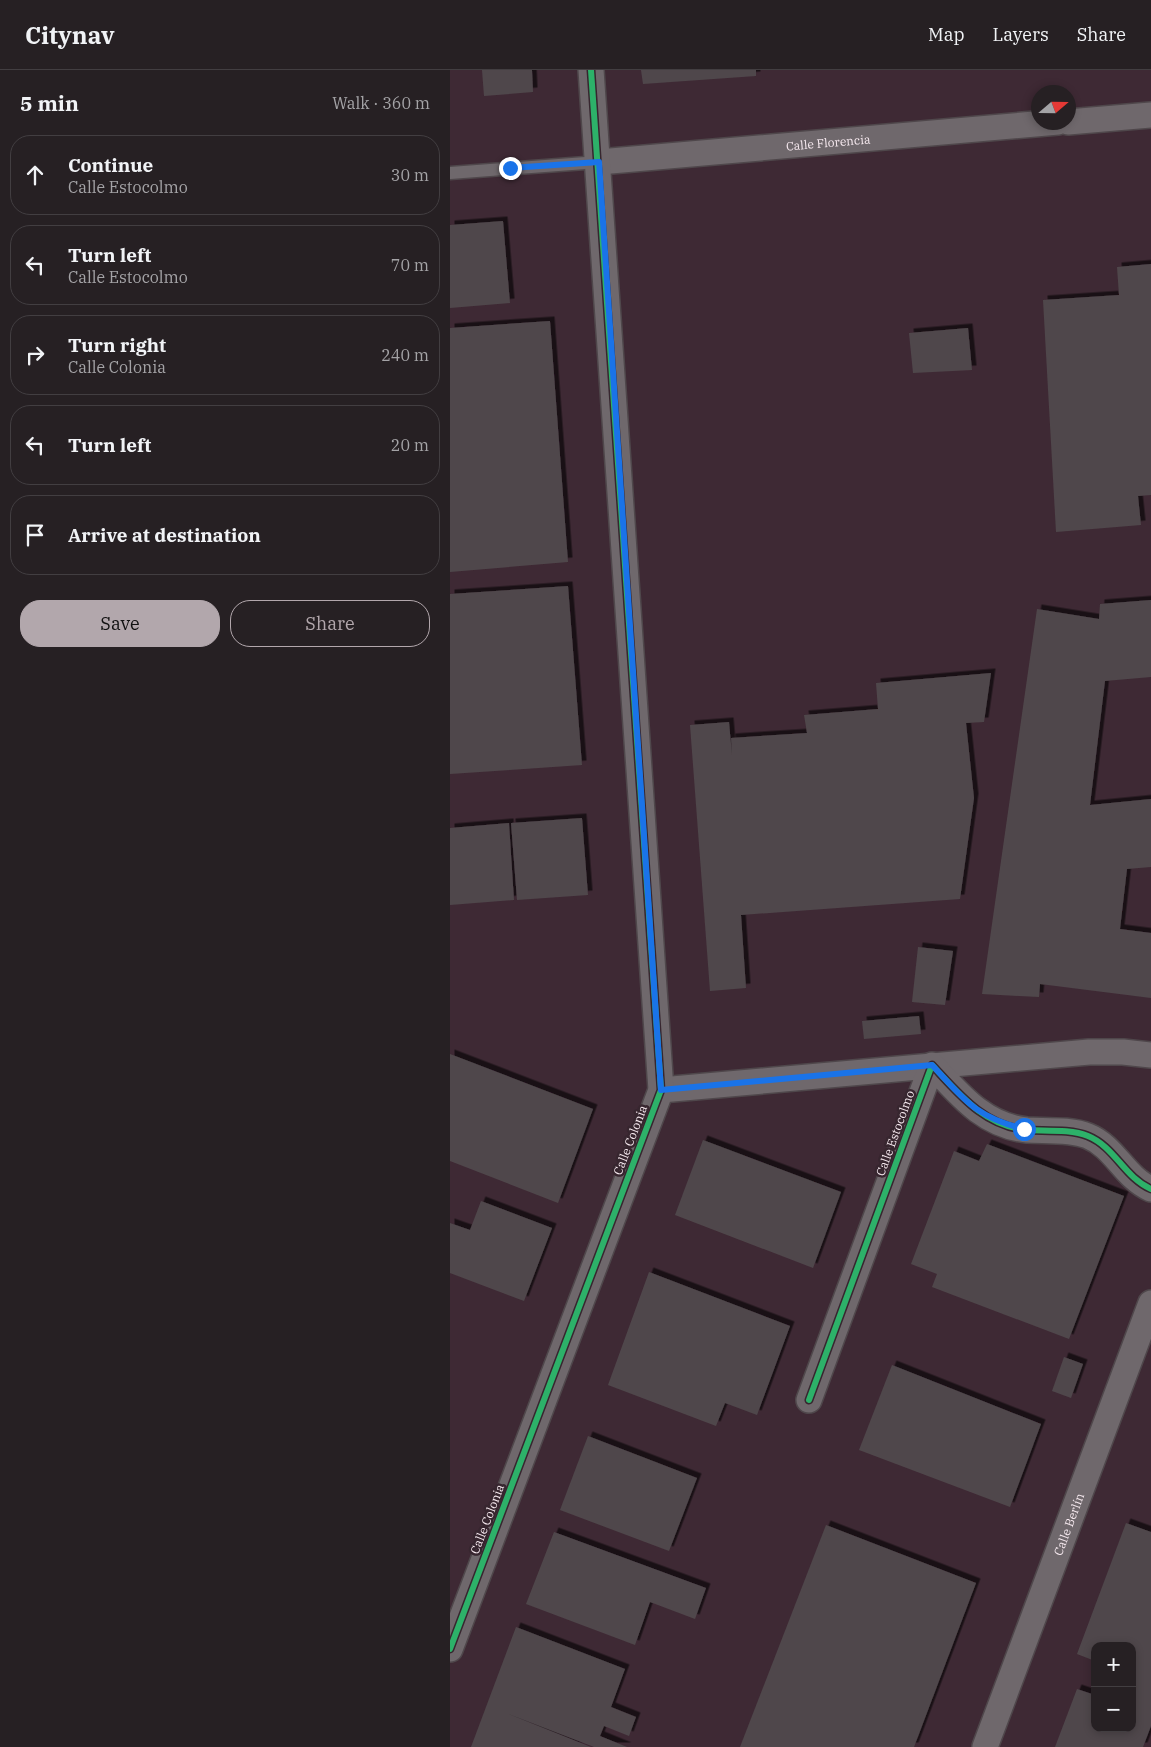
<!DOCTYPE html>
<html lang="en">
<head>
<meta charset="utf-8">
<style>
  :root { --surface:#262023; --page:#322d30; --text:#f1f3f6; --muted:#a4a3a6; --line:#423e41; --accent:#b2a7ac }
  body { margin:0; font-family:"IBM Plex Serif",serif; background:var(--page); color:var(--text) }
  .controls { position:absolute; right:15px; bottom:15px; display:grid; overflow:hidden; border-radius:10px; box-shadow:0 2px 8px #0003 }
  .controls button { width:45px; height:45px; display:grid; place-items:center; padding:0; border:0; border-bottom:1px solid var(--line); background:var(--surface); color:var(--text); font:25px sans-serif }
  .compass { position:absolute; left:581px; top:15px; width:45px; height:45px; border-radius:50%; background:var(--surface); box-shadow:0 2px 8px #0003; rotate:70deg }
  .stop { position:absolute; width:15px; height:15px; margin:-11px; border:4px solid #1a73e8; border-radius:50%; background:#fff }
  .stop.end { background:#1a73e8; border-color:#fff; box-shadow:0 1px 5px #0008 }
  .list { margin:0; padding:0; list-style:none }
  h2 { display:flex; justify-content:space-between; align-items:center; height:65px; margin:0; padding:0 20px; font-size:21px }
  h2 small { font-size:16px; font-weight:400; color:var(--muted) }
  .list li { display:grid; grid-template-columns:32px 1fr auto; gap:15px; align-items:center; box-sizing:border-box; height:80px; margin:0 10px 10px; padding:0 10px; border:1px solid var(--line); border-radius:20px }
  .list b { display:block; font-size:19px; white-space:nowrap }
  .list p { margin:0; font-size:16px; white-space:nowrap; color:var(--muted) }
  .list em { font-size:16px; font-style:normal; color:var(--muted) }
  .actions { display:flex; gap:10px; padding:15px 20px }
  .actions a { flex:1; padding:11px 0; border:1px solid var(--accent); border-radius:20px; text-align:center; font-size:18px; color:var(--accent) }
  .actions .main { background:var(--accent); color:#111 }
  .icon { flex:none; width:28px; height:28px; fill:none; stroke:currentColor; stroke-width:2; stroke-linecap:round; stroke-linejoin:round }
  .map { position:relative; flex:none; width:701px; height:1677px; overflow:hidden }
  header { display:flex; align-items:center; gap:30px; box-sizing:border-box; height:70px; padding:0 25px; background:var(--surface); border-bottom:1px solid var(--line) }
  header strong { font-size:24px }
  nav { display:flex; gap:28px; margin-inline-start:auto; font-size:18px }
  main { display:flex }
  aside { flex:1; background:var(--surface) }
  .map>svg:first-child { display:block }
</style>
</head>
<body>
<header>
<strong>Citynav</strong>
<nav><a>Map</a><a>Layers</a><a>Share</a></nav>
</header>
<main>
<aside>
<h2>5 min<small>Walk · 360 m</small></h2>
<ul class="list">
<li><svg class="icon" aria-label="ahead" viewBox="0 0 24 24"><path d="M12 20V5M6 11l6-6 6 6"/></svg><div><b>Continue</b><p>Calle Estocolmo</p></div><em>30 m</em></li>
<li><svg class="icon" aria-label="left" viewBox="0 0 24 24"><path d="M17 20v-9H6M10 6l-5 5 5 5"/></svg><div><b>Turn left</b><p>Calle Estocolmo</p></div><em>70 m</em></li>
<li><svg class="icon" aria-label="right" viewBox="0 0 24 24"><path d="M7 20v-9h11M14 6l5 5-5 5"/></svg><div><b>Turn right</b><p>Calle Colonia</p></div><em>240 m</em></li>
<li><svg class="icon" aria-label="left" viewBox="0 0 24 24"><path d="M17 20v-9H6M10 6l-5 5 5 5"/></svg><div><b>Turn left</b></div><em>20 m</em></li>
<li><svg class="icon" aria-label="arrive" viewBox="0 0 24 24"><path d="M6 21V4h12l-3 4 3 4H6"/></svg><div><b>Arrive at destination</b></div></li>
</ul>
<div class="actions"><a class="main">Save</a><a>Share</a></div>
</aside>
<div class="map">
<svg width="701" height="1677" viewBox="0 0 701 1677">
  <defs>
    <filter id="shadow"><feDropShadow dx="4.5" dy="-4.5" stdDeviation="0" flood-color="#0009"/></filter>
  </defs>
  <rect width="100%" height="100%" fill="#332a2f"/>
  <path fill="#3e2934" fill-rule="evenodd" d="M0,0H701V1677H0ZM588,22H618V52H588ZM645,1576H682V1658H645Z"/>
  <g fill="#4f474b" filter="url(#shadow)">
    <path d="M32,0H82L83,22L34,26Z"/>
    <path d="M191,0H306V6L193,14Z"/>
    <path d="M53,151L60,233L0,238V155Z"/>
    <path d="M701,194V425L688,426L691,455L606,462L593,230L669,225L667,197Z"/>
    <path d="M100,251L118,492L0,502V258Z"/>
    <path d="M518,258L522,300L463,303L459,263Z"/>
    <path d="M118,516L132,695L0,704V524Z"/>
    <path d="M701,530V607L655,611L640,735L701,729V797L677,799L670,859L701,863V928L590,914L589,927L532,924L587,539L649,549L650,534Z"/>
    <path d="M541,603L534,652L516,653L524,728L510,829L291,845L296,918L260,921L240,655L279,652L282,685L281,668L357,663L354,645L428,639L426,613Z"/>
    <path d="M132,748L138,825L67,830L61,753Z"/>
    <path d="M59,753L64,830L0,835V758Z"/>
    <path d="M468,877L503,881L495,935L462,932Z"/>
    <path d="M469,946L471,964L414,969L412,951Z"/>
    <path d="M0,984L143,1039L108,1133L0,1091Z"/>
    <path d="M253,1070L391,1122L363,1198L225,1145Z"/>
    <path d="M537,1074L674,1126L619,1269L482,1217L487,1204L461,1194L504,1081L529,1091Z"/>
    <path d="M31,1131L102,1158L74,1231L0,1203V1153L20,1160Z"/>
    <path d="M199,1202L340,1256L307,1345L275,1333L266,1356L158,1315Z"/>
    <path d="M614,1287L633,1294L621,1328L602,1321Z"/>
    <path d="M442,1295L591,1354L560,1437L409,1380Z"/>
    <path d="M138,1366L247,1408L219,1481L110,1440Z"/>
    <path d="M676,1453L701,1462V1656L693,1677H605L627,1619L645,1625V1658H682V1576H645V1591L627,1584Z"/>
    <path d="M376,1455L526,1513L464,1677H290Z"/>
    <path d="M104,1462L256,1518L245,1549L200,1532L185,1575L76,1534Z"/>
    <path d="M66,1557L175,1599L161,1637L186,1647L179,1666L154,1656L150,1666L177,1677H144L56,1643L141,1677H21Z"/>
  </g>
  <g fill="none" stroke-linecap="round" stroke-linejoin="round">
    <defs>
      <path id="service" d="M0,103L149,92"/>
      <g id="minor">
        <path d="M618,52L701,45"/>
        <path id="s1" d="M149,92L608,52"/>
        <path d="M211,1020L639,982H673L701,985"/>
        <path d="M359,1330L482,995C509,1024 534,1056 577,1060C596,1061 621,1059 638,1066C665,1077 674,1107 701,1119"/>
        <path d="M0,1579L211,1020L141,0"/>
        <path id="s2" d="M535,1677L701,1233"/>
      </g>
    </defs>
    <use href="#service" stroke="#4f474b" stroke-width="15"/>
    <use href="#minor" stroke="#4f474b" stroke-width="28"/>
    <use href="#service" stroke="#6f686c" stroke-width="12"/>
    <use href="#minor" stroke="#6f686c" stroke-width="25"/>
    <defs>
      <g id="cycleway">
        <path d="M359,1330L482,995C509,1024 534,1056 577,1060C596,1061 621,1059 638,1066C665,1077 674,1107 701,1119"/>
        <path d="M0,1579L211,1020L141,0"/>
      </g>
    </defs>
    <use href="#cycleway" stroke="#37262f" stroke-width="9"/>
    <use href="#cycleway" stroke="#2db169" stroke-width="6"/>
  </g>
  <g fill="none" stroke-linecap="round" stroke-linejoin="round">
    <path stroke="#1a73e8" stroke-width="6" d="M60,98L149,92L211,1020L482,995C515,1030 525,1047 574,1059"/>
  </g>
  <g text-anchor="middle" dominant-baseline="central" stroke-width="5" stroke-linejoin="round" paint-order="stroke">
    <g font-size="12" fill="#f7eaf0" stroke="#37262f">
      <text stroke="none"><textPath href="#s1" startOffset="230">Calle Florencia</textPath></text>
      <text transform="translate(445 1063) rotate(-70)">Calle Estocolmo</text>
      <text transform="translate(180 1070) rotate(-69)">Calle Colonia</text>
      <text transform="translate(37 1449) rotate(-69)">Calle Colonia</text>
      <text stroke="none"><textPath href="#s2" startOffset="238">Calle Berlín</textPath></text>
    </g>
  </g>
</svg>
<div class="controls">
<button>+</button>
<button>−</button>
</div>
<svg class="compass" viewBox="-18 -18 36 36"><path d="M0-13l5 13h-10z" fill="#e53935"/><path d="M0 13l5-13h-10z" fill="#a4a3a6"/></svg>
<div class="stop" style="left:574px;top:1059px"></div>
<div class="stop end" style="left:60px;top:98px"></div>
</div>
</main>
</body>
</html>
